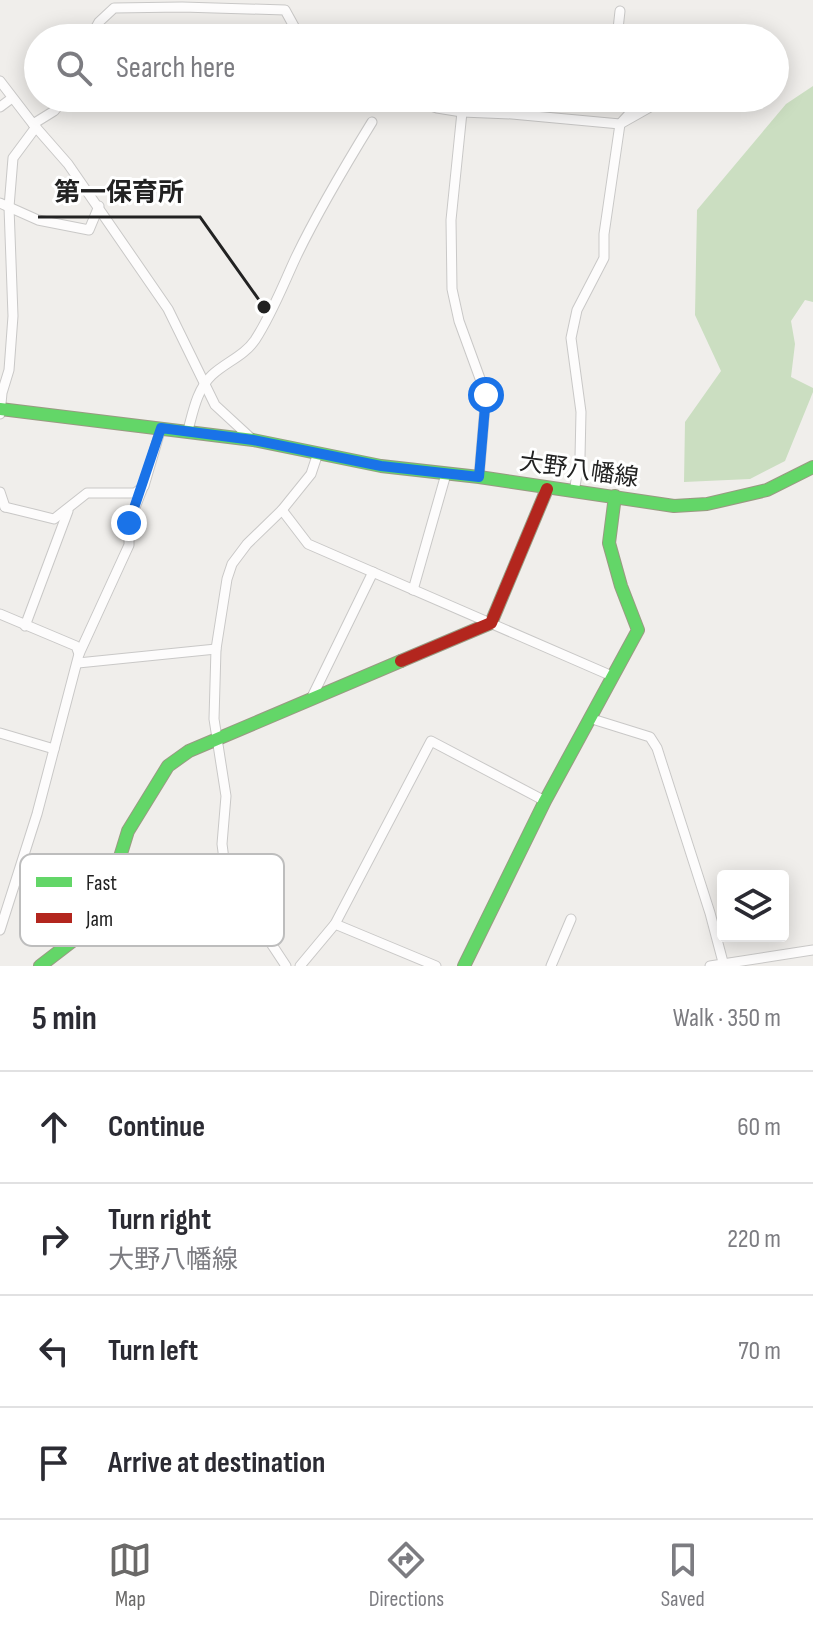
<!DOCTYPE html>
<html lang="en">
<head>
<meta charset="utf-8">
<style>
  :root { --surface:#fff; --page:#f2f2f3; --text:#2b2b33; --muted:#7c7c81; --line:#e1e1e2; --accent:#6a6968 }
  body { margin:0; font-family:"Sofia Sans Condensed","Noto Sans JP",sans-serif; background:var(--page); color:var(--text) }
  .controls { position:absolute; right:24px; bottom:24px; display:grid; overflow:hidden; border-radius:8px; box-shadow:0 4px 20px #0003 }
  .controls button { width:72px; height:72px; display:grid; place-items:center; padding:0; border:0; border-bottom:2px solid var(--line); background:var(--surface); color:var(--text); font:40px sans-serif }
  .stop { position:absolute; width:24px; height:24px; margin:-18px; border:6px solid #1a73e8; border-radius:50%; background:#fff }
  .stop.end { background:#1a73e8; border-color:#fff; box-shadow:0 2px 8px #0008 }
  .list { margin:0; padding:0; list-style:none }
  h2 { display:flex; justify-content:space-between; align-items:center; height:104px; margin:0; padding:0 32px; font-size:34px }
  h2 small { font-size:26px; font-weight:400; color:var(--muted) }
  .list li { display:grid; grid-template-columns:52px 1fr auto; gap:24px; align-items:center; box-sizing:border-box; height:112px; padding:0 32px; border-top:2px solid var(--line) }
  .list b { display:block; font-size:30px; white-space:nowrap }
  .list p { margin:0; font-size:26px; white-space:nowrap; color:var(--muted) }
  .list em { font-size:26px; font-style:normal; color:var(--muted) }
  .icon { flex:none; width:44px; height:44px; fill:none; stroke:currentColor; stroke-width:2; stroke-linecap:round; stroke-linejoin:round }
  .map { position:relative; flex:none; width:813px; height:966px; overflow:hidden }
  .search { position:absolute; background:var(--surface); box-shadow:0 4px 20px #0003; left:24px; right:24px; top:24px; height:88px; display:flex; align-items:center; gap:20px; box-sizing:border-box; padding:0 28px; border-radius:44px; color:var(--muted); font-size:30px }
  .sheet { height:552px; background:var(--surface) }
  nav { display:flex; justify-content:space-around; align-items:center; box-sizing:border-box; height:112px; border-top:2px solid var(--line); background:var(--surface); font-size:22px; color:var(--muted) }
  nav a { display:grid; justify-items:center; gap:4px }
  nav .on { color:var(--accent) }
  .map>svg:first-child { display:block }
</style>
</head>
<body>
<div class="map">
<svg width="813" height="966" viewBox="0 0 813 966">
  <rect width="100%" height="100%" fill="#f0eeeb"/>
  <path fill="#cbdec1" d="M813,86V302L805,300L791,321L795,344L791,377L813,388V392L785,461L750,479L684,482L685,422L721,371L695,315L697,210L786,104Z"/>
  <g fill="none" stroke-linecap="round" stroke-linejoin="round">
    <defs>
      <g id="street">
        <path d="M90,38L99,22L114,8L182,7L285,10L296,30L306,38"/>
        <path d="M617,38L620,11"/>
        <path d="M0,81L33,124L68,164L168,309L215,405L253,440"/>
        <path d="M407,98L437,108L462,112L512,114L620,124L666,98"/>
        <path d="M0,107L12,98"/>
        <path d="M462,112L451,220L452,289L459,321L486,395L479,477"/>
        <path d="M33,124L54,111L65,98"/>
        <path d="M0,203L38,220L89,230L99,206"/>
        <path d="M0,414L2,393L9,370L13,316L9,207L13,158L36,127"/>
        <path d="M188,430C193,412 197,389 212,375C226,362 244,356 255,340C272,314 283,285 296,257C318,211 345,166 372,122"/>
        <path d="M0,492L5,507"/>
        <path d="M574,492L580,457L581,412L571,338L577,310L604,258V234L620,124L644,98"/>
        <path d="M5,507L54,519L87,493H135L144,486L161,428"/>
        <path d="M282,510L308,544L612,676"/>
        <path d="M413,590L446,474"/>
        <path d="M0,614L76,646L79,654L37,814L0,930"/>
        <path d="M25,626L68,511"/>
        <path d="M79,654L129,545V523L143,487"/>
        <path d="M78,663L216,649"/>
        <path d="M311,699L373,572"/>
        <path d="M589,718L650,737L657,748L710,913L724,966"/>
        <path d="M0,733L54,749"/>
        <path d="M335,924L436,966"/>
        <path d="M286,966L226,875L222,844L226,796L214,719L216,649L227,579L232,564L247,544L282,510L311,474L318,453"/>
        <path d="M300,966L335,924L431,741L545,801"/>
        <path d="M551,966L571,919"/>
        <path d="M710,966L813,950"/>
      </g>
      <g id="fast">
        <path d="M0,409L253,440L381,466L479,477L674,506L707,504L767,490L813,467"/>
        <path d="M40,966L92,926L103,912L128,831L168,766L189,751L401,661"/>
        <path d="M464,966L545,801L638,630L621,586L609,543L615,496"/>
      </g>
      <path id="jam" d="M401,661L491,623L547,489"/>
    </defs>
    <use href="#street" stroke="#c9c8c7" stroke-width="11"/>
    <use href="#fast" stroke="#999a82" stroke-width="14"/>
    <use href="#jam" stroke="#999a82" stroke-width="14"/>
    <use href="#street" stroke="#fdfcfc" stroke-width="9"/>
    <use href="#fast" stroke="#63d668" stroke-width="12"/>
    <use href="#jam" stroke="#b3261e" stroke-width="12"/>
  </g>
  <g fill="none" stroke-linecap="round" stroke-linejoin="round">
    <path stroke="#1a73e8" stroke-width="10" d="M129,523L161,428L253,440L381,466L479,477L486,395"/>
  </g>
  <g text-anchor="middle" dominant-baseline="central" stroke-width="6" stroke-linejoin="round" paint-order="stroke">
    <g font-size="24" fill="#222" stroke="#fff">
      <text transform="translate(579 470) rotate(8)">大野八幡線</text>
    </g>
  </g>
  <rect x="20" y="854" width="264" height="92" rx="12" fill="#fff" stroke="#bdbdbd" stroke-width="2"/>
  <rect x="36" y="877" width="36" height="10" fill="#63d668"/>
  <rect x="36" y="913" width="36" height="10" fill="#b3261e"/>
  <g font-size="22" fill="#222">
    <text x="86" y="890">Fast</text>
    <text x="86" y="926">Jam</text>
  </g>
  <path fill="none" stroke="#222" stroke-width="3" d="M264 307L200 217H38"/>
  <circle fill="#222" stroke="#fff" stroke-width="3" cx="264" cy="307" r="8"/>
  <g font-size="26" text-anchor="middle" font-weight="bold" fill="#222" stroke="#fff" stroke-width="6" stroke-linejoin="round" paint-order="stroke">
    <text x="119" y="201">第一保育所</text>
  </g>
</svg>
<div class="controls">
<button><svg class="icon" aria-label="layers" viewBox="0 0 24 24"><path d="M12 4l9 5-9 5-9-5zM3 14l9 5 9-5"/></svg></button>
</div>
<div class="stop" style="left:486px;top:395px"></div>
<div class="stop end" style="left:129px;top:523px"></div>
<div class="search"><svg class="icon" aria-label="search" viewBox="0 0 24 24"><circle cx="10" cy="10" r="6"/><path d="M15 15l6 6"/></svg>Search here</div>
</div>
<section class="sheet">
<h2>5 min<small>Walk · 350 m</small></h2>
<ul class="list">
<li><svg class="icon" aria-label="ahead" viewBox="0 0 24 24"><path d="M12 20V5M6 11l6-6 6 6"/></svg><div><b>Continue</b></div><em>60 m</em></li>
<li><svg class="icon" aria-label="right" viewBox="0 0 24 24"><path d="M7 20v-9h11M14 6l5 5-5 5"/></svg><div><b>Turn right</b><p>大野八幡線</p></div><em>220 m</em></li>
<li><svg class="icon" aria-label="left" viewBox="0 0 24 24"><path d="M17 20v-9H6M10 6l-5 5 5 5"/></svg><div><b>Turn left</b></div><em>70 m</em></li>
<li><svg class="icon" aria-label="arrive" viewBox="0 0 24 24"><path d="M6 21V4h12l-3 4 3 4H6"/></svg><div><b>Arrive at destination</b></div></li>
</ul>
</section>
<nav>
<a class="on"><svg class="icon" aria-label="map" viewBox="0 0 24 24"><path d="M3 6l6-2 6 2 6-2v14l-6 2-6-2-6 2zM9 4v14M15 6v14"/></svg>Map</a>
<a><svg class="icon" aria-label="directions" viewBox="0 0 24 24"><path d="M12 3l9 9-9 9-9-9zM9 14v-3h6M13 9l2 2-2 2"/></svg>Directions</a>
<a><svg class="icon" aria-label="saved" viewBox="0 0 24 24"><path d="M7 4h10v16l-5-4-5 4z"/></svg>Saved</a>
</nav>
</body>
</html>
